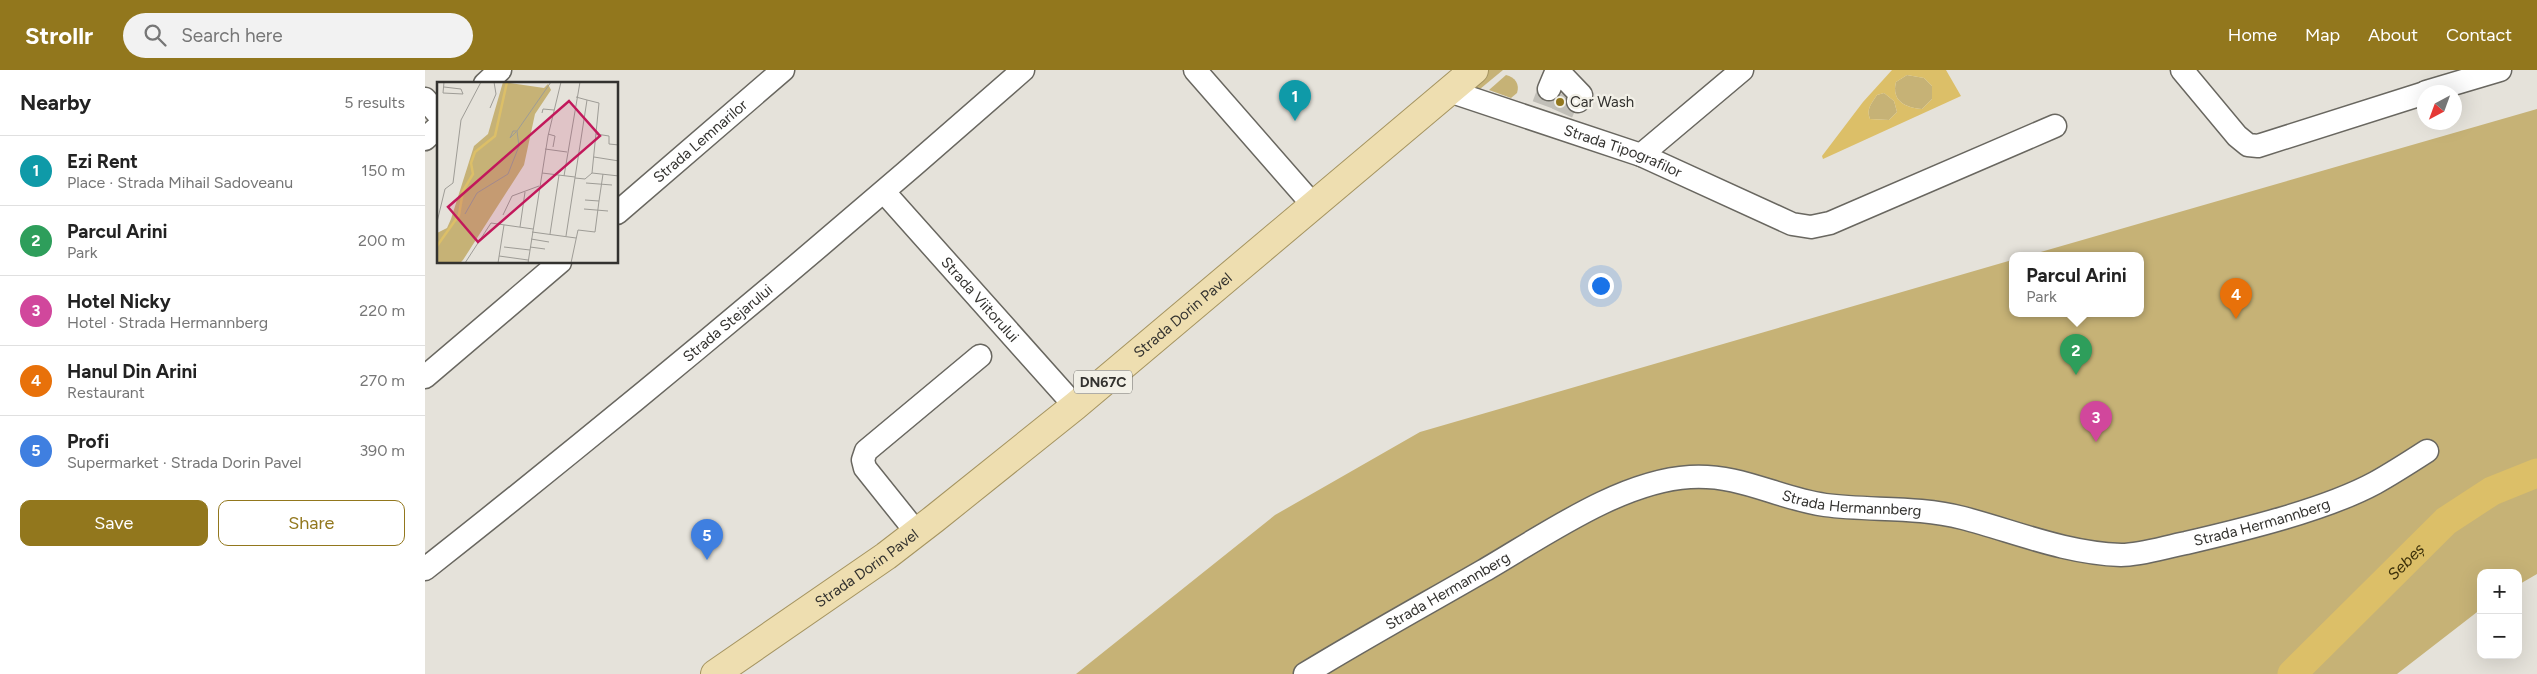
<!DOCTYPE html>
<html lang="en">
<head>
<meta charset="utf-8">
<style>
  :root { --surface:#fff; --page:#f2f2f2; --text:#222; --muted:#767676; --line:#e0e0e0; --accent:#92771d }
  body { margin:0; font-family:Figtree,sans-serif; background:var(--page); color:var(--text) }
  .controls { position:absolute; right:15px; bottom:15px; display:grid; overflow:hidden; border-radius:10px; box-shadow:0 5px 20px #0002 }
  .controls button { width:45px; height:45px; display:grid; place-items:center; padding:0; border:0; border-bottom:1px solid var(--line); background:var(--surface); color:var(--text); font:25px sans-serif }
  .compass { position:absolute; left:1992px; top:15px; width:45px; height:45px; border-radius:50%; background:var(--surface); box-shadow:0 5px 20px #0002; rotate:221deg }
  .you { position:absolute; left:1175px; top:215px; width:18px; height:18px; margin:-12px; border:4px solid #fff; border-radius:50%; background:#1a73e8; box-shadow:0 0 0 8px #1a73e833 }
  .badge { display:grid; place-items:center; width:32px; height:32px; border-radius:50%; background:var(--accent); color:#fff; font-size:16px; font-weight:700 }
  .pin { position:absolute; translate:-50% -41px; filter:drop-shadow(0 1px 2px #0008) }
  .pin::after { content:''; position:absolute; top:26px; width:18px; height:15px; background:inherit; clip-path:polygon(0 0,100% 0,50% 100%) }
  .popup { position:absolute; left:1584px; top:182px; width:135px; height:65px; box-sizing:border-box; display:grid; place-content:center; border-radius:10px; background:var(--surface); filter:drop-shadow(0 1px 4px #0005); font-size:16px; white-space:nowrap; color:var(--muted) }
  .popup b { font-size:19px; color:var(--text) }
  .popup::after { content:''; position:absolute; left:50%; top:100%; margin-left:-10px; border:10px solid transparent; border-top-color:var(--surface) }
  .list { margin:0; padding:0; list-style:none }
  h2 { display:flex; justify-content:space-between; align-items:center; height:65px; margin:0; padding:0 20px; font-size:21px }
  h2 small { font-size:16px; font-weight:400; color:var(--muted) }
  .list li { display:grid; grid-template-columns:32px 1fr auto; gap:15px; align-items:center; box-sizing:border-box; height:70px; padding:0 20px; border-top:1px solid var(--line) }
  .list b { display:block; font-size:19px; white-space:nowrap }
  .list p { margin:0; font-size:16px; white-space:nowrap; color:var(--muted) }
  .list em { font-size:16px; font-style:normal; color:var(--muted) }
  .actions { display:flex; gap:10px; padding:15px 20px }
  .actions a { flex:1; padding:11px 0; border:1px solid var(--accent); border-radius:10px; text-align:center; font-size:18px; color:var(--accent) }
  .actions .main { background:var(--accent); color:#fff }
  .icon { flex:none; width:28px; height:28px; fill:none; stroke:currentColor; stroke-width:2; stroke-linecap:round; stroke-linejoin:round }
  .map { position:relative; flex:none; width:2112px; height:604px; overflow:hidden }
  header { display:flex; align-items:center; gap:30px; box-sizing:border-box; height:70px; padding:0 25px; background:var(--accent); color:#fff }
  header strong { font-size:24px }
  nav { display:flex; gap:28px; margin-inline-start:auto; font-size:18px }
  .search { width:350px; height:45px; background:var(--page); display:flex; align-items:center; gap:12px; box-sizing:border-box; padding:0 18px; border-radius:28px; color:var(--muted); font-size:19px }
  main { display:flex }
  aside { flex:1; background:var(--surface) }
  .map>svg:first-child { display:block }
</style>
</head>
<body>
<header>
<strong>Strollr</strong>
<div class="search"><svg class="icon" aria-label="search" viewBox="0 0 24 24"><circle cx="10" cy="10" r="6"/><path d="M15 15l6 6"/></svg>Search here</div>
<nav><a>Home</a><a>Map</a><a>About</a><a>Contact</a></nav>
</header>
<main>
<aside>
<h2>Nearby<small>5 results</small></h2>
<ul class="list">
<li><span class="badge" style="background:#0f9aa8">1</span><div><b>Ezi Rent</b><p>Place · Strada Mihail Sadoveanu</p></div><em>150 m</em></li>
<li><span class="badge" style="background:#2e9e5b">2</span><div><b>Parcul Arini</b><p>Park</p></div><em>200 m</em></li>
<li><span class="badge" style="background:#d1479c">3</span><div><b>Hotel Nicky</b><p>Hotel · Strada Hermannberg</p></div><em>220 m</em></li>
<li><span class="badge" style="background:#e8710a">4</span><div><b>Hanul Din Arini</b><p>Restaurant</p></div><em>270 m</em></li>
<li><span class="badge" style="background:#3f7fe0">5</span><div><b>Profi</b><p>Supermarket · Strada Dorin Pavel</p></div><em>390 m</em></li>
</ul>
<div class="actions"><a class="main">Save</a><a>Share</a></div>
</aside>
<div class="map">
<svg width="2112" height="604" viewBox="0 0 2112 604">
  <rect width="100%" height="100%" fill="#e5e2da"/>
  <g fill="#c6b276">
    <path d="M1064,0H1078L1055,19L1048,18L1049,13Z"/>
    <path d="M1081,5C1090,7 1095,14 1092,23L1086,28L1064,20Z"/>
    <path d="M1482,5L1499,8L1507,16V29L1497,39C1481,38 1466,31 1471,12Z"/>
    <path d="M1459,23L1469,31L1472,42L1464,50L1445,49C1441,39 1446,34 1452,25Z"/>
    <path d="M2112,39V504L2093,515V503H2056V539L1972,604H651L850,445L995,362L1587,190V244H1715V186H1602Z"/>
  </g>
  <path fill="#dcbf68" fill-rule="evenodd" d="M1467,0H1521L1536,26L1398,89L1397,86L1438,32ZM1482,5L1499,8L1507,16V29L1497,39C1481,38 1466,31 1471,12ZM1459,23L1469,31L1472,42L1464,50L1445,49C1441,39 1446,34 1452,25Z"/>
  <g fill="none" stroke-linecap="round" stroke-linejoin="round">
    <path stroke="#dcbf68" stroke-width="29" id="s1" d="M1867,604L2021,451L2067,421L2112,403"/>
    <g stroke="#c1bfb8" stroke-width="22" stroke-dasharray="22 11" stroke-linecap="butt">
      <path d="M1118,35L1124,19"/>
      <path d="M1137,43L1144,27"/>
    </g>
    <defs>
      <g id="minor">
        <path d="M770,0L889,136"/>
        <path d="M1757,0L1812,66L1823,75L1833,76L2000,23"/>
        <path d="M60,14L75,0"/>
        <path d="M1124,19L1132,0L1156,25L1153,31"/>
        <path id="s2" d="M1024,21L1216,85L1367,154L1386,157L1405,153L1630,56"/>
        <path d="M2001,22L2075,0"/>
        <path d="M0,29L14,45"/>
        <path d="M0,69L14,56"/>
        <path d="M1216,85L1317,0"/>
        <path id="s3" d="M459,122L650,336"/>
        <path id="s4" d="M192,143L358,0"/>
        <path d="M0,307L135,192"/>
        <path d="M492,463L440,398L438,390L441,381L555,286"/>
        <path id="s5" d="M0,499C204,338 403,172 598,0"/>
        <path id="s6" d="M880,604C939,568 999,535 1058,501C1117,467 1195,411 1265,407C1317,404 1351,428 1400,435C1446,441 1492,436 1538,448C1591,462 1640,483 1696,485C1717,485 1740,477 1761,473C1817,460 1900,440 1950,413C1968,403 1985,392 2002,381"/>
      </g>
      <g id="major">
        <path id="s7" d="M290,604L461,486L509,449L650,336L1049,0"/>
      </g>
    </defs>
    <use href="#minor" stroke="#696760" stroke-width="25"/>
    <use href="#major" stroke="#a59460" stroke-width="30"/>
    <use href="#minor" stroke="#fff" stroke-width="22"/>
    <use href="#major" stroke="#eedeb0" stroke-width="28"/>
  </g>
  <circle fill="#92771d" stroke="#f2f0e7" stroke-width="2" cx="1135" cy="32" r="5"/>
  <g text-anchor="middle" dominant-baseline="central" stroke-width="4.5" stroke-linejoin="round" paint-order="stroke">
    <rect fill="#f2f0e7" stroke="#6c6b66" stroke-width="1" x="649" y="300.5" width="58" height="23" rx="4"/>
    <g font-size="14" font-weight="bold" fill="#33322f">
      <text x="678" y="312">DN67C</text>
    </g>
    <g font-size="15" fill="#33322f" stroke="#f2f0e7" text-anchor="start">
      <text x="1145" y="32">Car Wash</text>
    </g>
    <g font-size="15" fill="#33322f" stroke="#f2f0e7">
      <text stroke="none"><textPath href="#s4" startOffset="110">Strada Lemnarilor</textPath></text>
      <text stroke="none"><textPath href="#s2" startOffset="184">Strada Tipografilor</textPath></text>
      <text stroke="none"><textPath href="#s3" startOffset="144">Strada Viitorului</textPath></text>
      <text stroke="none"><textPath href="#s7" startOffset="590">Strada Dorin Pavel</textPath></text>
      <text stroke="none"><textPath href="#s5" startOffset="390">Strada Stejarului</textPath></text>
      <text stroke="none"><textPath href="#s6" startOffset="600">Strada Hermannberg</textPath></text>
      <text stroke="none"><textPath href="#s6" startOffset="1020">Strada Hermannberg</textPath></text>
      <text stroke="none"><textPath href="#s7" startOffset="185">Strada Dorin Pavel</textPath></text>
      <text stroke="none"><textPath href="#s6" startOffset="165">Strada Hermannberg</textPath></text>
    </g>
    <g font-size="16" font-style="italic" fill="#3d310a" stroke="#f2f0e7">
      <text stroke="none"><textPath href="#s1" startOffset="160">Sebeș</textPath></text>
    </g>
  </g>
  <g transform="translate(12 12)">
    <rect width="181" height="181" fill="#e5e2da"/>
    <path d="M66,0L107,6L111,2L114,8L98,32L87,83L26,178L23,181H0V151L10,146L14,137L37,64L51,52Z" fill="#c6b276"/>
    <path fill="none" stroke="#dcbf68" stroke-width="2.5" d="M0,164L22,133L26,109L36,92L34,81L38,70L58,54L70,0"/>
    <path fill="none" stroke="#9e9c96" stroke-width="1" d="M7,5L24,7L26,12L6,11L7,0M53,26L59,12L57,0M105,31L106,27L117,28M79,50L73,56L76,49H80M111,52L118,54L116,65M159,52L172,54V62L182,63M108,67L130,70M157,75L182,79M105,91L138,95M155,91L182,94M127,94L143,0M138,96L148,97L155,91L162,21L150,18M149,101L175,103M148,118L162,119L166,92M147,127L171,129M28,132L40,111L71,92L82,64L80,49L114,0M66,133L75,114L102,104M0,140L8,107L16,101L24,38L44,0M83,145L88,110M95,150L139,156M113,152L122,93M129,154L150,18L139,15M94,157L112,160M67,165L93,168M93,165L108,167M62,174L91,178M28,181L54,141L96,147M61,181L67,143M91,181L111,54L124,0M134,181L141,148L158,150L162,119"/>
    <path fill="#c2185b" fill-opacity="0.15" stroke="#c2185b" stroke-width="2.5" d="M132,19L163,54L41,160L11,125Z"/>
    <rect width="181" height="181" fill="none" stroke="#33322f" stroke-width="2.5"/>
  </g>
</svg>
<div class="controls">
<button>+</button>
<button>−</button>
</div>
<svg class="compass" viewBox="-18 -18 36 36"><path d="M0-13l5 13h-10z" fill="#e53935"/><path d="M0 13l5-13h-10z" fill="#767676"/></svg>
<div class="you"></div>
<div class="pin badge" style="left:870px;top:51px;background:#0f9aa8">1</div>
<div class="pin badge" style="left:1651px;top:305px;background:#2e9e5b">2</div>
<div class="popup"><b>Parcul Arini</b>Park</div>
<div class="pin badge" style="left:1671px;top:372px;background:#d1479c">3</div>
<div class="pin badge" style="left:1811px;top:249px;background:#e8710a">4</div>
<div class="pin badge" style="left:282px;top:490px;background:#3f7fe0">5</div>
</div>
</main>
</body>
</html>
